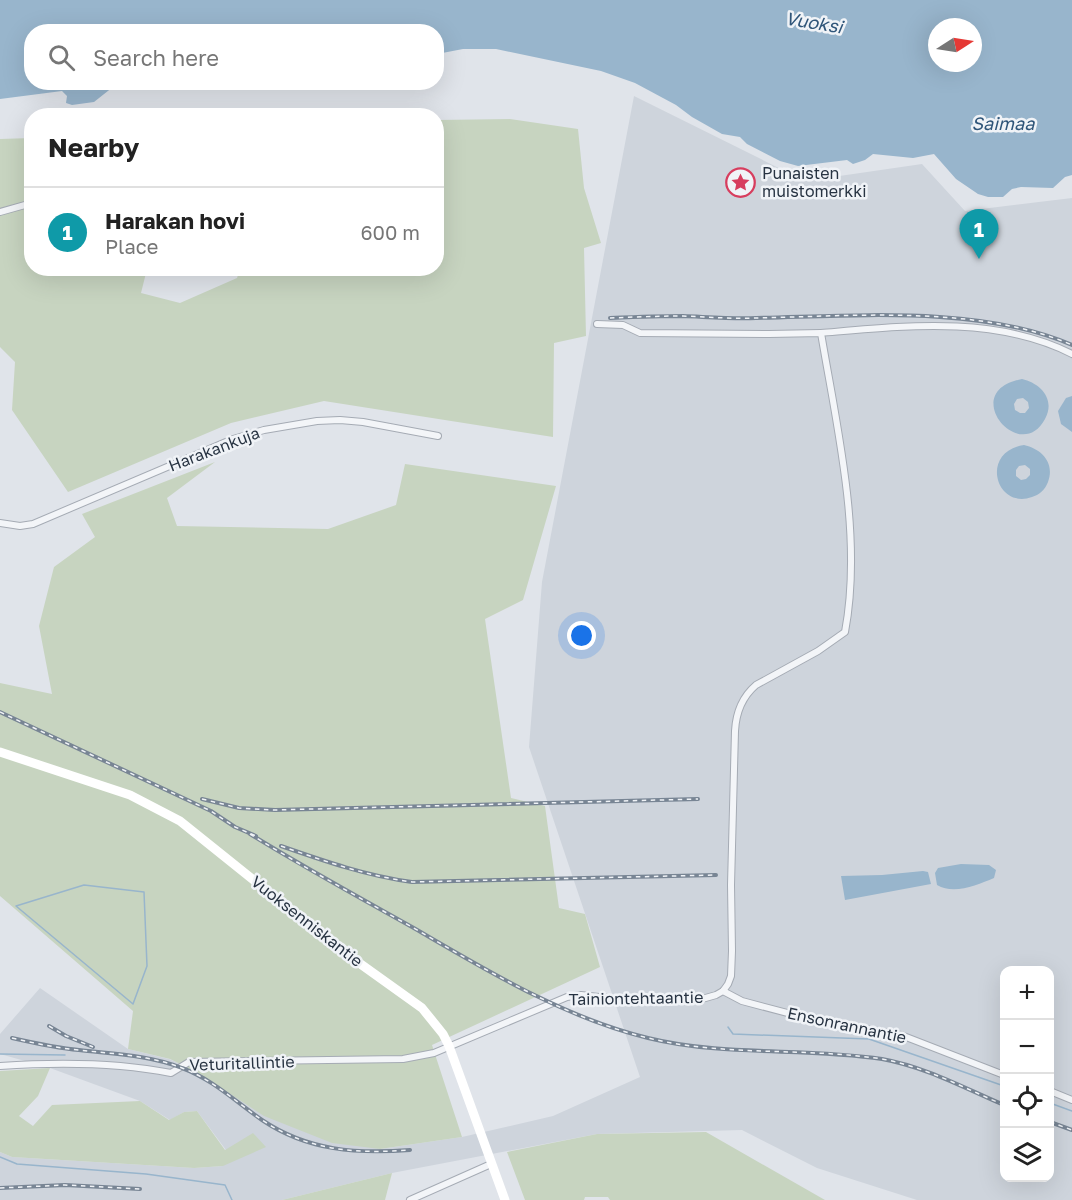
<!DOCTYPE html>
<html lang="en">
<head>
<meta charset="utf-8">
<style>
  :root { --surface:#fff; --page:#f6f6f6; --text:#222; --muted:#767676; --line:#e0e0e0; --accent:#2563eb }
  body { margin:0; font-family:"Golos Text",sans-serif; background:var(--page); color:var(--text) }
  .controls { position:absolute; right:18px; bottom:18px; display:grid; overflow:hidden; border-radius:12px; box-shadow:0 6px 24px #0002 }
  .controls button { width:54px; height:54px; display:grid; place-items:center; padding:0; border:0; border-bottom:2px solid var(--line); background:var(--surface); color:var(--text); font:30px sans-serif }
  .compass { position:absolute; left:928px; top:18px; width:54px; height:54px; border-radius:50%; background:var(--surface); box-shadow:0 6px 24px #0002; rotate:78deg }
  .you { position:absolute; left:582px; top:636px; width:21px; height:21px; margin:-15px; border:4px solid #fff; border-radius:50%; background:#1a73e8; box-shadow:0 0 0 9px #1a73e833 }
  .badge { display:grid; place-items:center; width:39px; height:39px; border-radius:50%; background:var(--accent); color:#fff; font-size:20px; font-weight:700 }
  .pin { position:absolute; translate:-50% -50px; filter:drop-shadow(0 2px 3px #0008) }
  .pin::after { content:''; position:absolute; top:32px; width:21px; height:18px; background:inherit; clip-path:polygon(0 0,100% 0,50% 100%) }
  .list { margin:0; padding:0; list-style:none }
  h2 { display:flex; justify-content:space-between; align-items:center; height:78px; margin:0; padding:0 24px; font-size:26px }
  h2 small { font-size:20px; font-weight:400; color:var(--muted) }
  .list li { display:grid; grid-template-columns:39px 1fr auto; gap:18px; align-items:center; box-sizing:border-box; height:90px; padding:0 24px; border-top:2px solid var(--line) }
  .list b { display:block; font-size:22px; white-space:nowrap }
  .list p { margin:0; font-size:20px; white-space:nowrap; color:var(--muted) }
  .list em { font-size:20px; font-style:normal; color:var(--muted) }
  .icon { flex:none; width:33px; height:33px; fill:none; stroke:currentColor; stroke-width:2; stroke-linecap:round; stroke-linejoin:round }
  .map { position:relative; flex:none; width:1072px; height:1200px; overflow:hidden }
  .search { position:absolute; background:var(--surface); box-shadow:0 6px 24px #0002; left:24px; top:24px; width:420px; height:66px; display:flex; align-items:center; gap:15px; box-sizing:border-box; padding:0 21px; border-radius:24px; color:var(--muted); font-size:22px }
  .panel { position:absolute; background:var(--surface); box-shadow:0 6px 24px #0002; left:24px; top:108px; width:420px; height:168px; border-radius:24px }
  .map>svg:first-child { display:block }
</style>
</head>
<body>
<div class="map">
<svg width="1072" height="1200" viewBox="0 0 1072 1200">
  <rect width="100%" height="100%" fill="#e0e4ea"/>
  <path fill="#ced4dc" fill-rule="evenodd" d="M634,96L805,181L922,164L965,211L1072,198V1200H917L817,1168L742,1130L597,1134L392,1173L282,1200H0V1152L12,1157L194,1168L223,1166L226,1150L197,1111L184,1112L170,1120L140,1101L50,1068L0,1054V1034L40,988L128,1049L169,1059L380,1149L462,1137L553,1116L640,1077L529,747L542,582ZM1004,970H1050V1178H1004Z"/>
  <g fill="#c7d4c0">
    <path d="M510,119L578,129L584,188L601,243L584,248L586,336L554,343L553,437L324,401L231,423L68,492L12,410L15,362L0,347V139L31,138L32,268L147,269L141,293L180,303L237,278L240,269L436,268L437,120Z"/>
    <path d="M215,462L167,498L177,526L328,529L396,505L405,464L556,486L523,600L485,619L511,798L545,806L559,908L585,914L600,967L432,1045L462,1137L380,1149L332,1143L264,1116L198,1073L170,1059L128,1049L133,1011L0,896V683L52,694L39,626L54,567L95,537L82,514Z"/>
    <path d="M50,1068L38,1096L19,1116L33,1126L52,1105L140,1101L169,1120L184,1112L197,1111L225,1150L253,1133L266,1147L223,1166L194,1168L12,1157L0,1152V1071Z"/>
    <path d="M706,1132L825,1200H610L608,1197H585L584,1200H525L507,1152L597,1134Z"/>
    <path d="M392,1173L385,1200H282Z"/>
  </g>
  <g fill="#98b5cc" fill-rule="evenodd">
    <path d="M0,0H1072V175L1065,177L1053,188L1021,187L1012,189L1003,197H988L978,194L956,179L934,154L913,158L873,154L865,160L853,164L847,160L798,166L780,161L747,144L740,137L722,134L692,117L676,105L635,83L601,71L496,49H463L437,54L436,32H32V82L118,83L94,102L72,105L66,103L67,96L62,91L0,99ZM937,27H973V63H937Z"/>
    <path d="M1022,379C1040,383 1056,399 1045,419C1020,466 957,391 1022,379ZM1023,398L1028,402L1029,408L1025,413H1020L1015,410L1014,404L1017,399Z"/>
    <path d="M1072,396V432L1061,424L1058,411L1066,398Z"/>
    <path d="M1024,445C1042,449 1055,463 1048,482C1045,490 1039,495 1032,497C996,510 979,452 1024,445ZM1025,465L1030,469V475L1026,479L1021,480L1016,476V470L1019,466Z"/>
    <path d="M961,864L989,865L996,870L994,878C977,885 954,895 937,885L935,873L938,868Z"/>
    <path d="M923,871L928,872L931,884L845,900L841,876L882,875Z"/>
  </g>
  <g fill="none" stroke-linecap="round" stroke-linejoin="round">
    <g stroke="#98b5cc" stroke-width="1.5">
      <path d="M84,885L144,892L147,966L133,1004L16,906Z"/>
      <path d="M728,1027L733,1034L869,1039L1004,1086"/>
      <path d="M0,1054L65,1055"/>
      <path d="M1050,1103L1072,1111"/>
      <path d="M0,1157L17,1164L146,1174L225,1185L232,1200"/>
    </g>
    <defs>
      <g id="street">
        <path d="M0,212L32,203"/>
        <path d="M821,333C904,326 995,315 1072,354"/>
        <path d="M0,523L20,526L33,524L233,439L264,430L317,421L340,420L363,422L438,436"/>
        <path d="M723,991L742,1001L818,1021L901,1035L1004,1075"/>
        <path d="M0,1066C57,1062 115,1062 171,1073L189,1062L403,1059L434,1053L567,997L581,995L635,1001L702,999L716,995L723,991L728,984L731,976L732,951L731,885L735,731C736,712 742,697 756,685L818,651L845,632C863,536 837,428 821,333L769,334L640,333L623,325L597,324"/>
        <path d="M1050,1091L1072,1100"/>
        <path d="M410,1200L491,1164"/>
      </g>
    </defs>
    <use href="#street" stroke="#a5abb4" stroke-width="8"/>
    <use href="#street" stroke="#f3f5f8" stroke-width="6"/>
    <path stroke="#fff" stroke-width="9" d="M0,752L130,795L180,821L341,950L422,1008L443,1034L449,1046L505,1200"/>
    <defs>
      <g id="rail">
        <path d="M610,318C634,317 659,316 683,316C708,317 732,319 756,318C855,316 980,305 1072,345"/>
        <path d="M0,712L211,811L235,827L256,836"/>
        <path d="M202,799L239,808L275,810L698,799"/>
        <path d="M250,834C305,868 362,899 419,931C491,973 566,1018 648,1038C725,1057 804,1047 882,1059C926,1067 964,1088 1004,1105"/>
        <path d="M281,846C324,861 367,876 412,882L716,875"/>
        <path d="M49,1026L66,1036L93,1047"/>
        <path d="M12,1038C34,1043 56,1048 79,1050C113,1054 149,1055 182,1068C212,1079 236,1102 262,1120C308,1151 357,1154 410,1150"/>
        <path d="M1050,1122L1072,1130"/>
        <path d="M0,1188L65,1185L140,1189"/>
      </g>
    </defs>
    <use href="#rail" stroke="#788594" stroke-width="4"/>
    <use href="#rail" stroke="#f0f3f7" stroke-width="1.5" stroke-dasharray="4.5" stroke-linecap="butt"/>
  </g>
  <defs>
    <symbol id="sight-ring" viewBox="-11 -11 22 22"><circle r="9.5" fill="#f0f3f7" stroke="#d73d5e" stroke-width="1.5"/><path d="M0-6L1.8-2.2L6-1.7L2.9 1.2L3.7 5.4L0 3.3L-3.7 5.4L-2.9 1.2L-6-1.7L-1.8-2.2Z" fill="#d73d5e"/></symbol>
  </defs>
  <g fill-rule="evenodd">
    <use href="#sight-ring" x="724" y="166" width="33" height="33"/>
  </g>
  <g text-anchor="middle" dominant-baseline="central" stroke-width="5" stroke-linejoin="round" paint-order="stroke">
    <g font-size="16" fill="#273342" stroke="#f0f3f7" text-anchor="start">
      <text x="762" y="173">Punaisten<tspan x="762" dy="18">muistomerkki</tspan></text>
    </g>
    <g font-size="16" fill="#273342" stroke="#f0f3f7">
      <text transform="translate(214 449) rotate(-21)">Harakankuja</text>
      <text transform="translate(307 921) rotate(38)">Vuoksenniskantie</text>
      <text transform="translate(636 998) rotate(-1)">Tainiontehtaantie</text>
      <text transform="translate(847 1025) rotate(12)">Ensonrannantie</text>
      <text transform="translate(242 1063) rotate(-2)">Veturitallintie</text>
    </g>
    <g font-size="18" font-style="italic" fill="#2f5579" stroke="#f0f3f7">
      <text transform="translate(814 22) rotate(9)">Vuoksi</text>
      <text x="1003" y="123">Saimaa</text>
    </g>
  </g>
</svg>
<div class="controls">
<button>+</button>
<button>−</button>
<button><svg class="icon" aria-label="locate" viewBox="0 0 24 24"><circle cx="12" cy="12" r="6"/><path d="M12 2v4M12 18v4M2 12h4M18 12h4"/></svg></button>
<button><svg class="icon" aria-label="layers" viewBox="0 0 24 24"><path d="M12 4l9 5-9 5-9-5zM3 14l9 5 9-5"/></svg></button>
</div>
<svg class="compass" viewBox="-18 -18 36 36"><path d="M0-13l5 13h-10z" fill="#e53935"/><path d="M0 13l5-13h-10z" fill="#767676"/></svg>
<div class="you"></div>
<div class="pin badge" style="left:979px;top:259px;background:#0f9aa8">1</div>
<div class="search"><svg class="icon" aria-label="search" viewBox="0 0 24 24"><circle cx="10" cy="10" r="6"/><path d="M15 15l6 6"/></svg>Search here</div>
<section class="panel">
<h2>Nearby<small></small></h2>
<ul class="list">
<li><span class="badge" style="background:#0f9aa8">1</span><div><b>Harakan hovi</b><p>Place</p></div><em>600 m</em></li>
</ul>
</section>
</div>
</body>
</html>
